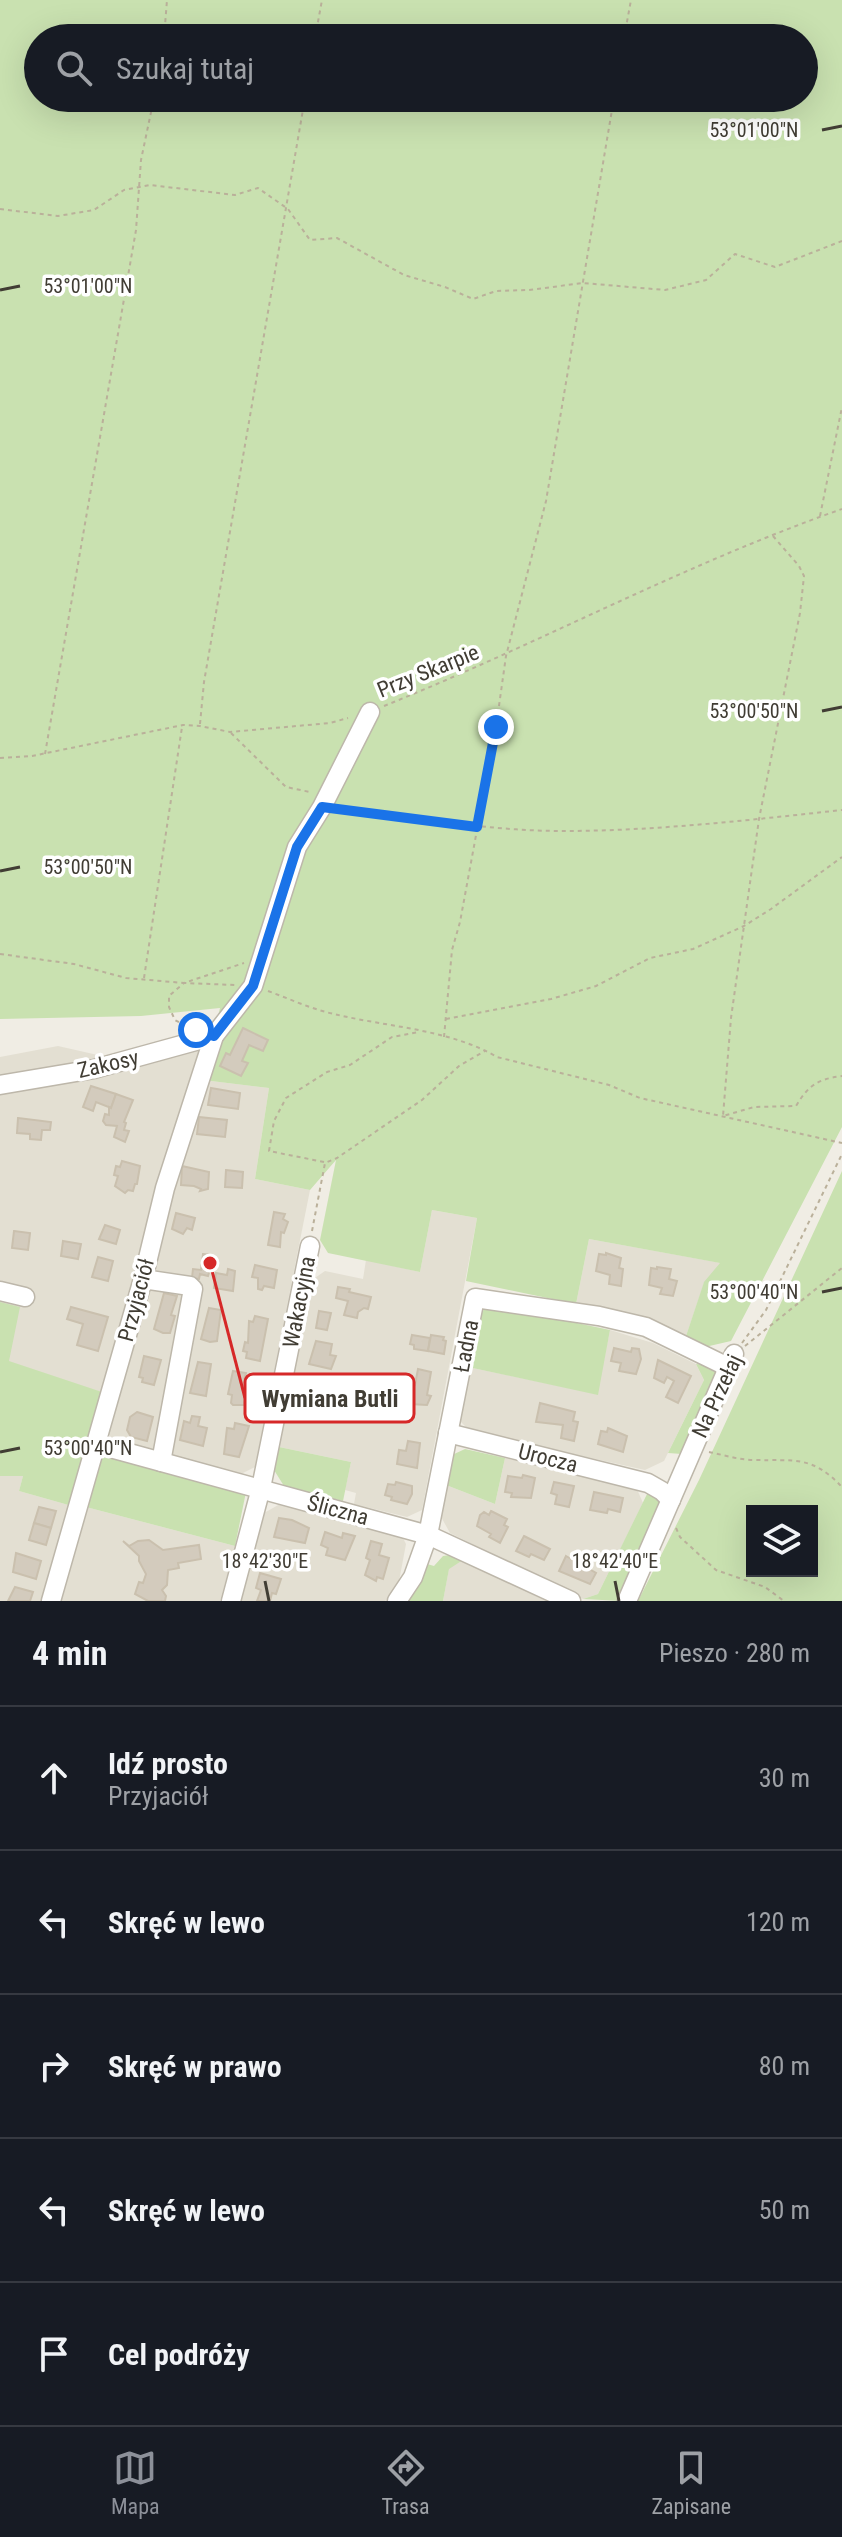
<!DOCTYPE html>
<html lang="pl">
<head>
<meta charset="utf-8">
<style>
  :root { --surface:#171b24; --page:#20242c; --text:#f1f3f6; --muted:#9ea1a6; --line:#363941; --accent:#8c9099 }
  body { margin:0; font-family:"Roboto Condensed",sans-serif; background:var(--page); color:var(--text) }
  .controls { position:absolute; right:24px; bottom:24px; display:grid; overflow:hidden; border-radius:0px; box-shadow:0 8px 32px #0002 }
  .controls button { width:72px; height:72px; display:grid; place-items:center; padding:0; border:0; border-bottom:2px solid var(--line); background:var(--surface); color:var(--text); font:40px sans-serif }
  .stop { position:absolute; width:24px; height:24px; margin:-18px; border:6px solid #1a73e8; border-radius:50%; background:#fff }
  .stop.end { background:#1a73e8; border-color:#fff; box-shadow:0 2px 8px #0008 }
  .list { margin:0; padding:0; list-style:none }
  h2 { display:flex; justify-content:space-between; align-items:center; height:104px; margin:0; padding:0 32px; font-size:34px }
  h2 small { font-size:26px; font-weight:400; color:var(--muted) }
  .list li { display:grid; grid-template-columns:52px 1fr auto; gap:24px; align-items:center; box-sizing:border-box; height:144px; padding:0 32px; border-top:2px solid var(--line) }
  .list b { display:block; font-size:30px; white-space:nowrap }
  .list p { margin:0; font-size:26px; white-space:nowrap; color:var(--muted) }
  .list em { font-size:26px; font-style:normal; color:var(--muted) }
  .icon { flex:none; width:44px; height:44px; fill:none; stroke:currentColor; stroke-width:2; stroke-linecap:round; stroke-linejoin:round }
  .map { position:relative; flex:none; width:842px; height:1601px; overflow:hidden }
  .search { position:absolute; background:var(--surface); box-shadow:0 8px 32px #0002; left:24px; right:24px; top:24px; height:88px; display:flex; align-items:center; gap:20px; box-sizing:border-box; padding:0 28px; border-radius:44px; color:var(--muted); font-size:30px }
  .sheet { height:824px; background:var(--surface) }
  nav { display:flex; justify-content:space-around; align-items:center; box-sizing:border-box; height:112px; border-top:2px solid var(--line); background:var(--surface); font-size:22px; color:var(--muted) }
  nav a { display:grid; justify-items:center; gap:4px }
  nav .on { color:var(--accent) }
  .map>svg:first-child { display:block }
</style>
</head>
<body>
<div class="map">
<svg width="842" height="1601" viewBox="0 0 842 1601">
  <rect width="100%" height="100%" fill="#f0ede4"/>
  <g fill="#e3dfd2">
    <path d="M207,1043L105,1393L0,1363V1057L58,1046L133,1063Z"/>
    <path d="M203,1080L269,1088L255,1179L310,1190L255,1467L241,1474L174,1457L169,1448L200,1286L148,1275Z"/>
    <path d="M432,1210L477,1218L422,1510L407,1517L354,1504L356,1493L345,1490L351,1462L279,1447L312,1280L325,1271L363,1279L366,1260L420,1272Z"/>
    <path d="M589,1239L721,1263L704,1283L685,1339L576,1304Z"/>
    <path d="M155,1284L180,1289L188,1300L160,1444L149,1451L114,1441L107,1432L144,1290Z"/>
    <path d="M610,1330L653,1343L696,1364L704,1380L664,1461L645,1470L470,1431L458,1419L468,1367L597,1394Z"/>
    <path d="M505,1458L636,1487L643,1503L598,1594L583,1599L450,1533L440,1515L446,1485L495,1504Z"/>
    <path d="M0,1476H23L19,1491L72,1506L44,1601H0Z"/>
    <path d="M280,1504L402,1536L406,1544L397,1592L385,1601H239L264,1513Z"/>
    <path d="M86,1507L235,1546L220,1601H57Z"/>
    <path d="M463,1560L546,1601H443L449,1568Z"/>
  </g>
  <g fill="#c9e1b0" fill-rule="evenodd">
    <path d="M0,0H842V1127L731,1341L705,1347L685,1339L704,1282L720,1263L589,1239L576,1304L466,1281L477,1218L432,1210L420,1272L328,1253L320,1240L336,1160L310,1190L255,1179L269,1088L203,1080L220,1008L141,1016L0,1019ZM38,38H804V98H38Z"/>
    <path d="M842,1171V1601H638L699,1480ZM752,1511H812V1571H752Z"/>
    <path d="M0,1302L20,1307L9,1361L105,1393L72,1506L19,1491L23,1476H0Z"/>
    <path d="M491,1305L610,1330L598,1395L468,1367L478,1314Z"/>
    <path d="M696,1364L711,1365L719,1374L682,1454L668,1453L704,1380Z"/>
    <path d="M279,1447L351,1462L343,1501L284,1486L274,1470Z"/>
    <path d="M465,1449L505,1458L495,1504L446,1485L452,1455Z"/>
    <path d="M102,1454L246,1492L235,1546L86,1507Z"/>
    <path d="M649,1490L664,1499L621,1601L583,1599L598,1594Z"/>
    <path d="M450,1555L463,1560L449,1569L443,1601H406L427,1564L434,1566L443,1556Z"/>
  </g>
  <g fill="#d3cbbd" stroke="#cac0ae" stroke-width="2">
    <path d="M243,1028L268,1040L263,1051L249,1045L242,1061L248,1063L241,1076L220,1066L226,1053L230,1055Z"/>
    <path d="M91,1086L116,1094L111,1108L96,1102L93,1111L83,1107Z"/>
    <path d="M211,1088L240,1093L238,1109L208,1105Z"/>
    <path d="M116,1094L133,1100L124,1122L126,1123L124,1130L129,1131L125,1142L114,1137L117,1126L106,1125L103,1121L105,1114L109,1115V1107L111,1108Z"/>
    <path d="M199,1117L227,1120L225,1137L197,1134Z"/>
    <path d="M18,1118L51,1122L50,1130H42L41,1140L30,1139V1134L17,1133Z"/>
    <path d="M122,1161L140,1166L137,1184H135L133,1191L128,1190L125,1193L115,1186L118,1176L114,1175L116,1166L120,1167Z"/>
    <path d="M182,1166L209,1172L208,1189L200,1191L201,1189L194,1186L181,1185Z"/>
    <path d="M226,1170L243,1172L242,1188L225,1187Z"/>
    <path d="M274,1212L285,1214L283,1219L288,1222L284,1233L281,1232L280,1247L268,1245Z"/>
    <path d="M176,1213L195,1218L192,1230L187,1228L183,1234L172,1229Z"/>
    <path d="M105,1225L120,1230L116,1244L99,1239Z"/>
    <path d="M14,1231L30,1233L28,1250L12,1248Z"/>
    <path d="M63,1241L81,1244L78,1259L61,1256Z"/>
    <path d="M606,1253L621,1258L619,1268L623,1269L621,1286L609,1284L610,1275L596,1271L599,1254L606,1255Z"/>
    <path d="M203,1254L212,1255L211,1260L216,1261L215,1266L210,1269L208,1276L200,1274L199,1279L192,1278L193,1269L201,1270Z"/>
    <path d="M98,1257L113,1261L108,1281L92,1277Z"/>
    <path d="M255,1265L277,1270L274,1288L264,1286L262,1290L258,1289V1278L252,1277Z"/>
    <path d="M657,1267L671,1269L669,1279L677,1281L673,1296L660,1294L662,1288L649,1285L651,1268L657,1269Z"/>
    <path d="M228,1269L235,1271L233,1291L214,1288L216,1273L227,1275Z"/>
    <path d="M338,1287L350,1289L349,1292L371,1297L368,1309L364,1308L358,1312L357,1318L344,1315L348,1301L336,1298Z"/>
    <path d="M164,1293L177,1296L171,1315L175,1316L170,1333H163L154,1329Z"/>
    <path d="M71,1307L108,1317L98,1351L77,1345L83,1324L67,1319Z"/>
    <path d="M209,1308L221,1310L217,1341L210,1342L201,1339Z"/>
    <path d="M319,1311L331,1313L327,1330L316,1328Z"/>
    <path d="M255,1316L268,1319L260,1361L246,1358L247,1352L243,1351L245,1342L248,1343L249,1321L253,1322Z"/>
    <path d="M412,1335L430,1338L428,1351L414,1349V1345L410,1344Z"/>
    <path d="M431,1335L444,1337L443,1340L446,1341L444,1354L428,1351Z"/>
    <path d="M316,1341L332,1344L330,1355L336,1356L331,1369L309,1364Z"/>
    <path d="M614,1348L631,1352L632,1348L639,1349L641,1359L636,1374L619,1371L621,1363L611,1361Z"/>
    <path d="M144,1356L161,1360L154,1385L142,1382L143,1378L139,1377Z"/>
    <path d="M658,1360L691,1376L678,1403L666,1397L674,1381L667,1377L664,1383L654,1378Z"/>
    <path d="M198,1362L211,1364L206,1396L190,1393Z"/>
    <path d="M418,1369L431,1372L427,1395L431,1396L427,1405L410,1404L411,1401L406,1393L408,1384L415,1385Z"/>
    <path d="M233,1371L246,1373L244,1380L257,1382L255,1396L246,1394L244,1405H233L231,1403L232,1395L228,1394Z"/>
    <path d="M540,1403L575,1412L573,1421L578,1422L574,1441L561,1438L563,1425L536,1422Z"/>
    <path d="M137,1412L153,1417L147,1441L131,1437L127,1430L130,1417Z"/>
    <path d="M192,1416L200,1417L198,1426L207,1428L203,1446L180,1440L184,1421L190,1423Z"/>
    <path d="M235,1423L249,1426L239,1457L224,1454L227,1428L234,1429Z"/>
    <path d="M608,1428L627,1436L623,1452L598,1444L601,1431L607,1432Z"/>
    <path d="M408,1441L420,1443L417,1468L397,1464L399,1450L406,1451Z"/>
    <path d="M523,1475L535,1478L531,1498L511,1497L512,1493L505,1492L508,1476L522,1478Z"/>
    <path d="M396,1482L412,1486V1494L407,1504L391,1500L392,1497L385,1495L388,1484L395,1485Z"/>
    <path d="M554,1482L574,1486L569,1507L555,1504L557,1495L551,1493Z"/>
    <path d="M594,1492L623,1498L620,1512L608,1509L607,1513L590,1510Z"/>
    <path d="M39,1507L56,1511L51,1528L34,1523Z"/>
    <path d="M491,1511L507,1519L504,1525L508,1527L500,1543L489,1537L491,1534L477,1526L480,1515L484,1512L489,1515Z"/>
    <path d="M279,1518L292,1520L309,1528L305,1543L274,1537Z"/>
    <path d="M34,1523L51,1528L46,1545L29,1540Z"/>
    <path d="M325,1532L342,1538L343,1533L355,1536L345,1560L326,1555L328,1548L321,1545Z"/>
    <path d="M524,1536L550,1549L544,1560L531,1554L529,1557L516,1551Z"/>
    <path d="M149,1540L163,1550L199,1545L201,1559L178,1563L179,1568L168,1570L167,1585L162,1590L166,1596L165,1601H148L135,1594L139,1582L143,1583L146,1574L139,1561V1556L123,1541L129,1546L138,1541Z"/>
    <path d="M371,1541L382,1544L379,1555L389,1558L383,1579L377,1577L376,1581L365,1575L370,1560L366,1558Z"/>
    <path d="M16,1553L41,1561L36,1579L13,1572Z"/>
    <path d="M566,1556L596,1573L590,1584L559,1571Z"/>
    <path d="M260,1573L281,1579L276,1594L272,1593L270,1601H257L261,1590L256,1588Z"/>
    <path d="M15,1587L33,1592L30,1601H8Z"/>
  </g>
  <g fill="none" stroke-linecap="round" stroke-linejoin="round">
    <defs>
      <g id="minor">
        <path d="M0,1085L94,1069L214,1036"/>
        <path d="M143,1279L190,1286L193,1289L161,1462"/>
        <path d="M0,1291L25,1297"/>
        <path d="M448,1433L648,1483L662,1491L671,1500"/>
        <path d="M96,1444L428,1535L571,1601"/>
        <path d="M51,1601L143,1279L165,1188L214,1036L253,986L297,847L322,807L370,712"/>
        <path d="M231,1601L261,1488L310,1246"/>
        <path d="M397,1601L413,1577L428,1535L475,1298L599,1316L646,1327L728,1367"/>
        <path d="M627,1601L734,1354"/>
      </g>
    </defs>
    <use href="#minor" stroke="#bdb7aa" stroke-width="21"/>
    <g stroke="#bab09a" stroke-width="2" stroke-dasharray="4 4" stroke-linecap="butt">
      <path d="M164,38L167,0"/>
      <path d="M315,38L322,0"/>
      <path d="M624,38L631,0"/>
      <path d="M0,209L58,216L94,210L124,190L150,185L235,195L258,188L288,209L310,240L337,238L404,275L445,287L473,299L496,291L529,290L583,283L665,290L706,280L735,254L775,267L842,241"/>
      <path d="M820,516L842,407"/>
      <path d="M773,536L799,566L804,576L800,613L759,819L731,1018L723,1116L754,1107L796,1106C808,1086 817,1079 842,1076"/>
      <path d="M384,706C538,644 685,564 842,509"/>
      <path d="M200,724L204,682L305,98"/>
      <path d="M231,733L286,787L310,792"/>
      <path d="M45,754L136,230L141,160L154,98"/>
      <path d="M0,758L32,756L183,725L200,726L230,732L330,723L348,718"/>
      <path d="M339,809C414,817 488,831 563,831C656,831 750,820 842,810"/>
      <path d="M0,954L74,964L126,978L184,983L244,963"/>
      <path d="M144,978L182,727"/>
      <path d="M268,991C290,999 311,1009 334,1014C387,1027 449,1029 497,1057L609,1085L640,1098L842,1143"/>
      <path d="M446,1019L551,999L596,986L650,958L693,949L744,926L771,909L842,857"/>
      <path d="M186,1026L175,1020L169,1007V996L184,983L235,985"/>
      <path d="M444,1037L452,950L460,922L496,727L506,656L546,501L614,98"/>
      <path d="M324,1162L269,1151L274,1121L286,1098L327,1072L350,1065L392,1037L419,1032"/>
      <path d="M312,1231L325,1163L337,1158L422,1100L459,1066L485,1051"/>
      <path d="M742,1343L766,1310L842,1154"/>
      <path d="M745,1346L842,1268"/>
      <path d="M709,1452C724,1455 739,1460 754,1460C794,1461 812,1455 842,1487"/>
      <path d="M676,1528L680,1537L716,1570L765,1587L784,1601"/>
    </g>
    <use href="#minor" stroke="#fff" stroke-width="18"/>
  </g>
  <g fill="none" stroke-linecap="round" stroke-linejoin="round">
    <path stroke="#1a73e8" stroke-width="10" d="M196,1030L214,1036L253,986L297,847L322,807L477,827L496,727"/>
  </g>
  <path fill="none" stroke="#413d34" stroke-width="3" d="M822,130L842,126M0,290L20,286M822,711L842,707M0,871L20,867M822,1292L842,1288M0,1452L20,1448M265,1581L269,1601M615,1581L619,1601"/>
  <g text-anchor="middle" dominant-baseline="central" stroke-width="7" stroke-linejoin="round" paint-order="stroke">
    <g font-size="22" fill="#413d34" stroke="#fff">
      <text transform="translate(428 671) rotate(-22)">Przy Skarpie</text>
      <text transform="translate(108 1064) rotate(-13)">Zakosy</text>
      <text transform="translate(136 1300) rotate(-75)">Przyjaciół</text>
      <text transform="translate(299 1302) rotate(-79)">Wakacyjna</text>
      <text transform="translate(466 1346) rotate(-79)">Ładna</text>
      <text transform="translate(717 1396) rotate(-65)">Na Przełaj</text>
      <text transform="translate(548 1458) rotate(14)">Urocza</text>
      <text transform="translate(338 1510) rotate(15)">Śliczna</text>
    </g>
  </g>
  <g font-size="20" text-anchor="middle" fill="#413d34" stroke="#fff" stroke-width="7" stroke-linejoin="round" paint-order="stroke">
    <text x="754" y="137">53°01'00"N</text>
    <text x="88" y="293">53°01'00"N</text>
    <text x="754" y="718">53°00'50"N</text>
    <text x="88" y="874">53°00'50"N</text>
    <text x="754" y="1299">53°00'40"N</text>
    <text x="88" y="1455">53°00'40"N</text>
    <text x="265" y="1568">18°42'30"E</text>
    <text x="615" y="1568">18°42'40"E</text>
  </g>
  <path fill="none" stroke="#d62828" stroke-width="3" d="M210 1263L245 1398"/>
  <circle fill="#d62828" stroke="#fff" stroke-width="3" cx="210" cy="1263" r="8"/>
  <rect fill="#fff" stroke="#d62828" stroke-width="3" x="245" y="1374" width="169" height="48" rx="8"/>
  <g font-size="24" text-anchor="middle" font-weight="bold" fill="#413d34">
    <text x="330" y="1407">Wymiana Butli</text>
  </g>
</svg>
<div class="controls">
<button><svg class="icon" aria-label="layers" viewBox="0 0 24 24"><path d="M12 4l9 5-9 5-9-5zM3 14l9 5 9-5"/></svg></button>
</div>
<div class="stop" style="left:196px;top:1030px"></div>
<div class="stop end" style="left:496px;top:727px"></div>
<div class="search"><svg class="icon" aria-label="search" viewBox="0 0 24 24"><circle cx="10" cy="10" r="6"/><path d="M15 15l6 6"/></svg>Szukaj tutaj</div>
</div>
<section class="sheet">
<h2>4 min<small>Pieszo · 280 m</small></h2>
<ul class="list">
<li><svg class="icon" aria-label="ahead" viewBox="0 0 24 24"><path d="M12 20V5M6 11l6-6 6 6"/></svg><div><b>Idź prosto</b><p>Przyjaciół</p></div><em>30 m</em></li>
<li><svg class="icon" aria-label="left" viewBox="0 0 24 24"><path d="M17 20v-9H6M10 6l-5 5 5 5"/></svg><div><b>Skręć w lewo</b></div><em>120 m</em></li>
<li><svg class="icon" aria-label="right" viewBox="0 0 24 24"><path d="M7 20v-9h11M14 6l5 5-5 5"/></svg><div><b>Skręć w prawo</b></div><em>80 m</em></li>
<li><svg class="icon" aria-label="left" viewBox="0 0 24 24"><path d="M17 20v-9H6M10 6l-5 5 5 5"/></svg><div><b>Skręć w lewo</b></div><em>50 m</em></li>
<li><svg class="icon" aria-label="arrive" viewBox="0 0 24 24"><path d="M6 21V4h12l-3 4 3 4H6"/></svg><div><b>Cel podróży</b></div></li>
</ul>
</section>
<nav>
<a class="on"><svg class="icon" aria-label="map" viewBox="0 0 24 24"><path d="M3 6l6-2 6 2 6-2v14l-6 2-6-2-6 2zM9 4v14M15 6v14"/></svg>Mapa</a>
<a><svg class="icon" aria-label="directions" viewBox="0 0 24 24"><path d="M12 3l9 9-9 9-9-9zM9 14v-3h6M13 9l2 2-2 2"/></svg>Trasa</a>
<a><svg class="icon" aria-label="saved" viewBox="0 0 24 24"><path d="M7 4h10v16l-5-4-5 4z"/></svg>Zapisane</a>
</nav>
</body>
</html>
